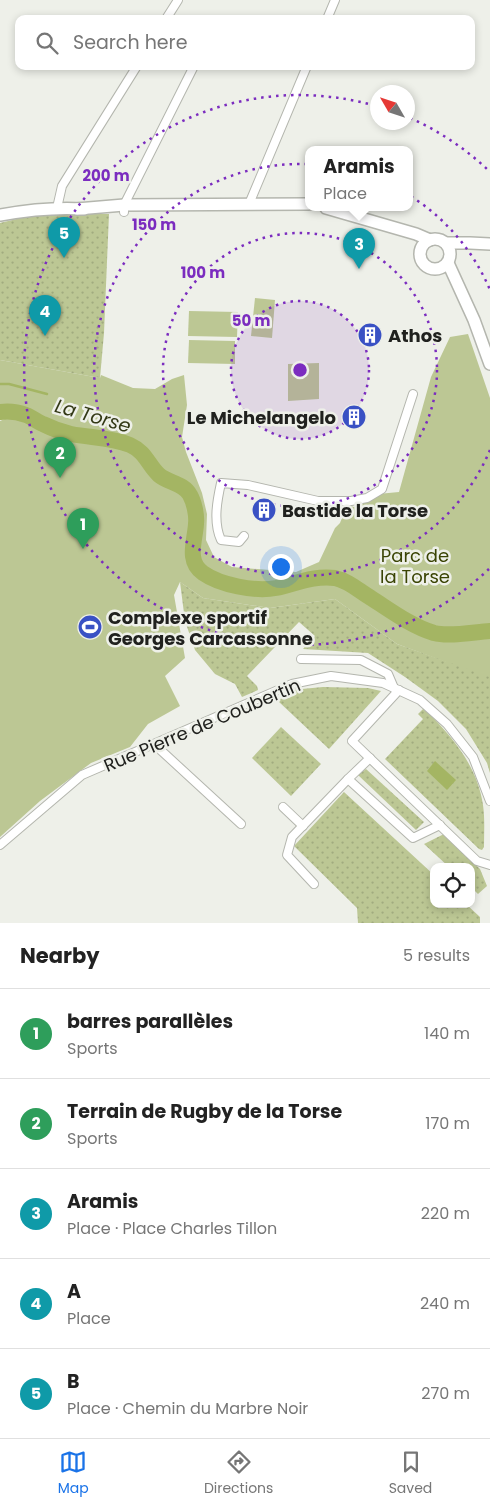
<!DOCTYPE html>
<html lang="en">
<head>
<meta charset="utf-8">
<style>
  :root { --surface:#fff; --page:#f6f6f6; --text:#222; --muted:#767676; --line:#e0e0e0; --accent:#1a73e8 }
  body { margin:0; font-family:Poppins,sans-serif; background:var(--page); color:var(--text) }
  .controls { position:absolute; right:15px; bottom:15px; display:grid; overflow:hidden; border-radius:10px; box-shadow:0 2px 8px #0003 }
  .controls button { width:45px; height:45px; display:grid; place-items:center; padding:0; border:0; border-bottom:1px solid var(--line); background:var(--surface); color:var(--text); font:25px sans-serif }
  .compass { position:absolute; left:370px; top:85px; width:45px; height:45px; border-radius:50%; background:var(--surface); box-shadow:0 2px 8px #0003; rotate:309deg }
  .you { position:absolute; left:280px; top:566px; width:18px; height:18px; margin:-12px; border:4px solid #fff; border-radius:50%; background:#1a73e8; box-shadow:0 0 0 8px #1a73e833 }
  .badge { display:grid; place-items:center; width:32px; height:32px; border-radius:50%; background:var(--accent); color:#fff; font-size:16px; font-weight:700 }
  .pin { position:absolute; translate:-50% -41px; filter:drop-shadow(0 1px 2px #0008) }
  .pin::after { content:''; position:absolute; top:26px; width:18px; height:15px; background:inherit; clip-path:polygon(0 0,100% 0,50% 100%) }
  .popup { position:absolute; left:305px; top:146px; width:108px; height:65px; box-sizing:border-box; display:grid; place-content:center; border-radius:10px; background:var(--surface); filter:drop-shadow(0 1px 4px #0005); font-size:16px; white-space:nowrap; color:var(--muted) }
  .popup b { font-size:19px; color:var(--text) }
  .popup::after { content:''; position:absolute; left:50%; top:100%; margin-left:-10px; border:10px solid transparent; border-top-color:var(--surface) }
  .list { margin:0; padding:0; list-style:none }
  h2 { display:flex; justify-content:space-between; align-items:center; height:65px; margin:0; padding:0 20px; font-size:21px }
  h2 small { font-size:16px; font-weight:400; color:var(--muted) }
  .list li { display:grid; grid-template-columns:32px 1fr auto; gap:15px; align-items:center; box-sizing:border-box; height:90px; padding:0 20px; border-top:1px solid var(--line) }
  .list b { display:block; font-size:19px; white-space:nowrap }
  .list p { margin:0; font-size:16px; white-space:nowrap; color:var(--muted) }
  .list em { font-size:16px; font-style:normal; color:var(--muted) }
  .icon { flex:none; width:28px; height:28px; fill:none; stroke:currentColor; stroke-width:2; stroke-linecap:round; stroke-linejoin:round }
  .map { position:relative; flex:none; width:490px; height:923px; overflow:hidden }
  .search { position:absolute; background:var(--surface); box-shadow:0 2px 8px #0003; left:15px; right:15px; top:15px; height:55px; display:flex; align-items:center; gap:12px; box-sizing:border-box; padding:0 18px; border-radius:10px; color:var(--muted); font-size:19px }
  .sheet { height:515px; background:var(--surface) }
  nav { display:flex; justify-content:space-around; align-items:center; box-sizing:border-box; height:70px; border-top:1px solid var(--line); background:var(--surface); font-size:14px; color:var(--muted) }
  nav a { display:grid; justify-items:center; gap:2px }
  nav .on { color:var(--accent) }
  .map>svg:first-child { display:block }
</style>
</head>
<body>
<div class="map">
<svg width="490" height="923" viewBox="0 0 490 923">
  <defs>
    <pattern id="garden-dots" width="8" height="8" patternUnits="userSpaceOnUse" patternTransform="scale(1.25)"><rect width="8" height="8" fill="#bcc794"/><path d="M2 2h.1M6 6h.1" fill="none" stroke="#a1ab7f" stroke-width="1.8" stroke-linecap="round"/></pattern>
  </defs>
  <rect width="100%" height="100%" fill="#eef0e9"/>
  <g fill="#bcc794">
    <path d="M255,298L275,300L272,338L251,336Z"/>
    <path d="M189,311L238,312L237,337L188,336Z"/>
    <path d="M468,334L490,398V692L446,662L397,644L335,599L270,608L203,598L180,582L174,595L185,658L165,676L180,706L148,724L130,747L91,763L40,801L0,837V421L7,418H0V360L100,378L101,375L133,388L155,389L172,379L184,375L187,405L182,437L186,452L202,493L207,514L206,540L214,557L232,567L296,572L319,562L335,528L340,523L347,505L354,507L378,494L399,492L431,377L450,337Z"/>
    <path d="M189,340L235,341V364L188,363Z"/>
    <path d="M319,363V399L288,401V364Z"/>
  </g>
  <g fill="url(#garden-dots)">
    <path d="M37,214H109L104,333L100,378L0,360V223Z"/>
    <path d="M180,582L203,598L270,608L335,599L397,644L490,677V773L487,763L466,729L438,701L405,677L368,653L303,649L315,636L299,622L247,676L257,686L258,690L242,697L235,684L215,674L195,650L185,621Z"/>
    <path d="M323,687L368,688L381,691L329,749L278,701L291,690Z"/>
    <path d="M424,708C451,736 477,764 483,805C485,819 484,833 484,847L482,850L479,849L385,759L423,719L418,714Z"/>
    <path d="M281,727L321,764L291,796L252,758Z"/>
    <path d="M366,769L424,822L416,830L358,775Z"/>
    <path d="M344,792L434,875V904H466L480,917V923H358L357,908L294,846Z"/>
    <path d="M444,834L480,869L487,886L478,894L471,887V867H449L424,844Z"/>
  </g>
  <path fill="#a4b563" d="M435,761L456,780L447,790L427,771Z"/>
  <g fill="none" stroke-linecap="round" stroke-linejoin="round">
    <path stroke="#a4b563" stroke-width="2.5" d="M0,384H9L47,394"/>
    <path stroke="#a4b563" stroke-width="16" d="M0,412C8,411 18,412 26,415C32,417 37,422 43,424C51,428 62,432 71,434C91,438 111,437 130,445C146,452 148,465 159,475C168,483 184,483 190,495C194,502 197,515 196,524C195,541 186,561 203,573C220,585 255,592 276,588C295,584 314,575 335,578C349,581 359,591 371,598C390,610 411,626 434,633C449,637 474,632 490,631"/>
    <defs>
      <g id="street">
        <path d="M166,19L178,0"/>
        <path d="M327,19L335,0"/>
        <path d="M249,204L307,66"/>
        <path d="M57,208L62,186L137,66"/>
        <path d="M124,212V205L194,66"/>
        <path d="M244,536L239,542L221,540C213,522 217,501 221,483L248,485L318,501H351L367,498L382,489L413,394"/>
        <path d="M301,659L361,660L388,674L394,688"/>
        <path d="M399,690L352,741L477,861L490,865"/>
        <path d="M154,744L241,824"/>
        <path d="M370,758L348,779L413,838L440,825"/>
        <path d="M283,807L303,826"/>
        <path d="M0,845L82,775L292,684L331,676L383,683L420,700L447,724L473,757L490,801"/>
        <path d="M314,884L287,855L292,837L348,779"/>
      </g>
      <g id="secondary">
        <path d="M326,208L416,234L430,240"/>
        <path d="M77,209L124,205L309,204"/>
        <path d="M0,215C28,210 55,207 84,209"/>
        <circle cx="435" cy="254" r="15"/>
        <path d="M446,243H470L490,244"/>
        <path d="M448,263L474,320L490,364"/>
      </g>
    </defs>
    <use href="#street" stroke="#b4b6ae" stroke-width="10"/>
    <use href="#secondary" stroke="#b4b6ae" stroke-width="14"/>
    <use href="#street" stroke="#fff" stroke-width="8"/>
    <use href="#secondary" stroke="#fff" stroke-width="11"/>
  </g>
  <circle cx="300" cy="370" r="69" fill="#7b2cbf" fill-opacity=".12"/>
  <g fill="none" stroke="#7b2cbf" stroke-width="2.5" stroke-dasharray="2.5 5">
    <circle cx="300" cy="370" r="69"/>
    <circle cx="300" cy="370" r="137"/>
    <path d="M490 450A206 206 0 1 1 490 290"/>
    <path d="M489 569A275 275 0 1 1 376 106M410 118A275 275 0 0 1 489 171"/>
  </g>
  <defs>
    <symbol id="building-disc" viewBox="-11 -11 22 22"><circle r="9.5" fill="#3951c4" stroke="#eef0e9"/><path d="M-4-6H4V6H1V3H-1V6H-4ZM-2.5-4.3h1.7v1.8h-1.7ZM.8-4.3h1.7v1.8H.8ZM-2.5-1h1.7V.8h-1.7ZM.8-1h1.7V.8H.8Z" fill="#fff"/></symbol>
    <symbol id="stadium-disc" viewBox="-11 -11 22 22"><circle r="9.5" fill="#3951c4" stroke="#eef0e9"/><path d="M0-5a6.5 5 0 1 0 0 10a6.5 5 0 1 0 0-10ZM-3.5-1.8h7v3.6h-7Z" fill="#fff"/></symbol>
  </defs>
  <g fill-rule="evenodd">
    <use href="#building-disc" x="356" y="321" width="28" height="28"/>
    <use href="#building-disc" x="340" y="403" width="28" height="28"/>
    <use href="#building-disc" x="250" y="496" width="28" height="28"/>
    <use href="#stadium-disc" x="76" y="613" width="28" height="28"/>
  </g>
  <g text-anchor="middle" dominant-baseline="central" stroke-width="5" stroke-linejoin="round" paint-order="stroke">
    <g font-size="18" font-weight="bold" fill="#20211e" stroke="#eef0e9" text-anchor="start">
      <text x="388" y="335">Athos</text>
      <text x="336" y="417" text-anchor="end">Le Michelangelo</text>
      <text x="282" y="510">Bastide la Torse</text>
      <text x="108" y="617">Complexe sportif<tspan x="108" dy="21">Georges Carcassonne</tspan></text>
    </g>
    <g font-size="18" fill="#3a4404" stroke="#eef0e9">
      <text x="415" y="555">Parc de<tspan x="415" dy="21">la Torse</tspan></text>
    </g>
    <g font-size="18" fill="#20211e" stroke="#eef0e9">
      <text transform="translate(202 725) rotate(-23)">Rue Pierre de Coubertin</text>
    </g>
    <g font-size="19" font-style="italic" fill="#333916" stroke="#eef0e9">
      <text transform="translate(93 416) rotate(16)">La Torse</text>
    </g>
  </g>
  <circle cx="300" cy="370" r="8" fill="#7b2cbf" stroke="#eef0e9" stroke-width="2.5"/>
  <g font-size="15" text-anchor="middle" font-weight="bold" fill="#7b2cbf" stroke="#eef0e9" stroke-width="5" stroke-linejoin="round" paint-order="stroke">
    <text x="106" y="181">200 m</text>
    <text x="154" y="230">150 m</text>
    <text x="203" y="278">100 m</text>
    <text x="251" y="326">50 m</text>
  </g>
</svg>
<div class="controls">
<button><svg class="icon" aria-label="locate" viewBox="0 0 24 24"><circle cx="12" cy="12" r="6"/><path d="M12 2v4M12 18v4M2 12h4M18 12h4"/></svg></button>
</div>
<svg class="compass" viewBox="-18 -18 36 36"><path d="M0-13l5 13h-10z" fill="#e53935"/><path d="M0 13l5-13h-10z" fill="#767676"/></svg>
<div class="you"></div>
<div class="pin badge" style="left:83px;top:549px;background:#2e9e5b">1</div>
<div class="pin badge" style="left:60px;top:478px;background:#2e9e5b">2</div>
<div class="pin badge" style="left:359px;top:269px;background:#0f9aa8">3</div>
<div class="popup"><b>Aramis</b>Place</div>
<div class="pin badge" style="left:45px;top:336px;background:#0f9aa8">4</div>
<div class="pin badge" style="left:64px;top:258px;background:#0f9aa8">5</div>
<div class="search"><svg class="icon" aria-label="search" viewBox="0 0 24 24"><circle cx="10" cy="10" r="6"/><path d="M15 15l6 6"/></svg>Search here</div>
</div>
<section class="sheet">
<h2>Nearby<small>5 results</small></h2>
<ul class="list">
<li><span class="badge" style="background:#2e9e5b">1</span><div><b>barres parallèles</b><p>Sports</p></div><em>140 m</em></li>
<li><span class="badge" style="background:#2e9e5b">2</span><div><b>Terrain de Rugby de la Torse</b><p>Sports</p></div><em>170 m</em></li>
<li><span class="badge" style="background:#0f9aa8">3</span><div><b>Aramis</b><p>Place · Place Charles Tillon</p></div><em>220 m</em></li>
<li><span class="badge" style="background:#0f9aa8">4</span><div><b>A</b><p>Place</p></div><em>240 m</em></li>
<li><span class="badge" style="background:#0f9aa8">5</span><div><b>B</b><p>Place · Chemin du Marbre Noir</p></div><em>270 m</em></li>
</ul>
</section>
<nav>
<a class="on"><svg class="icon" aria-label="map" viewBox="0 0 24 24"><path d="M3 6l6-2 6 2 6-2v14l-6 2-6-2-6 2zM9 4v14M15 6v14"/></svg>Map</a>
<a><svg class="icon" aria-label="directions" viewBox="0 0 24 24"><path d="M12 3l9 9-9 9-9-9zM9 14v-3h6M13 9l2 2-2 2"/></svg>Directions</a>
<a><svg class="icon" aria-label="saved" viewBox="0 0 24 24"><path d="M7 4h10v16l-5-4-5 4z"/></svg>Saved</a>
</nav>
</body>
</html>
